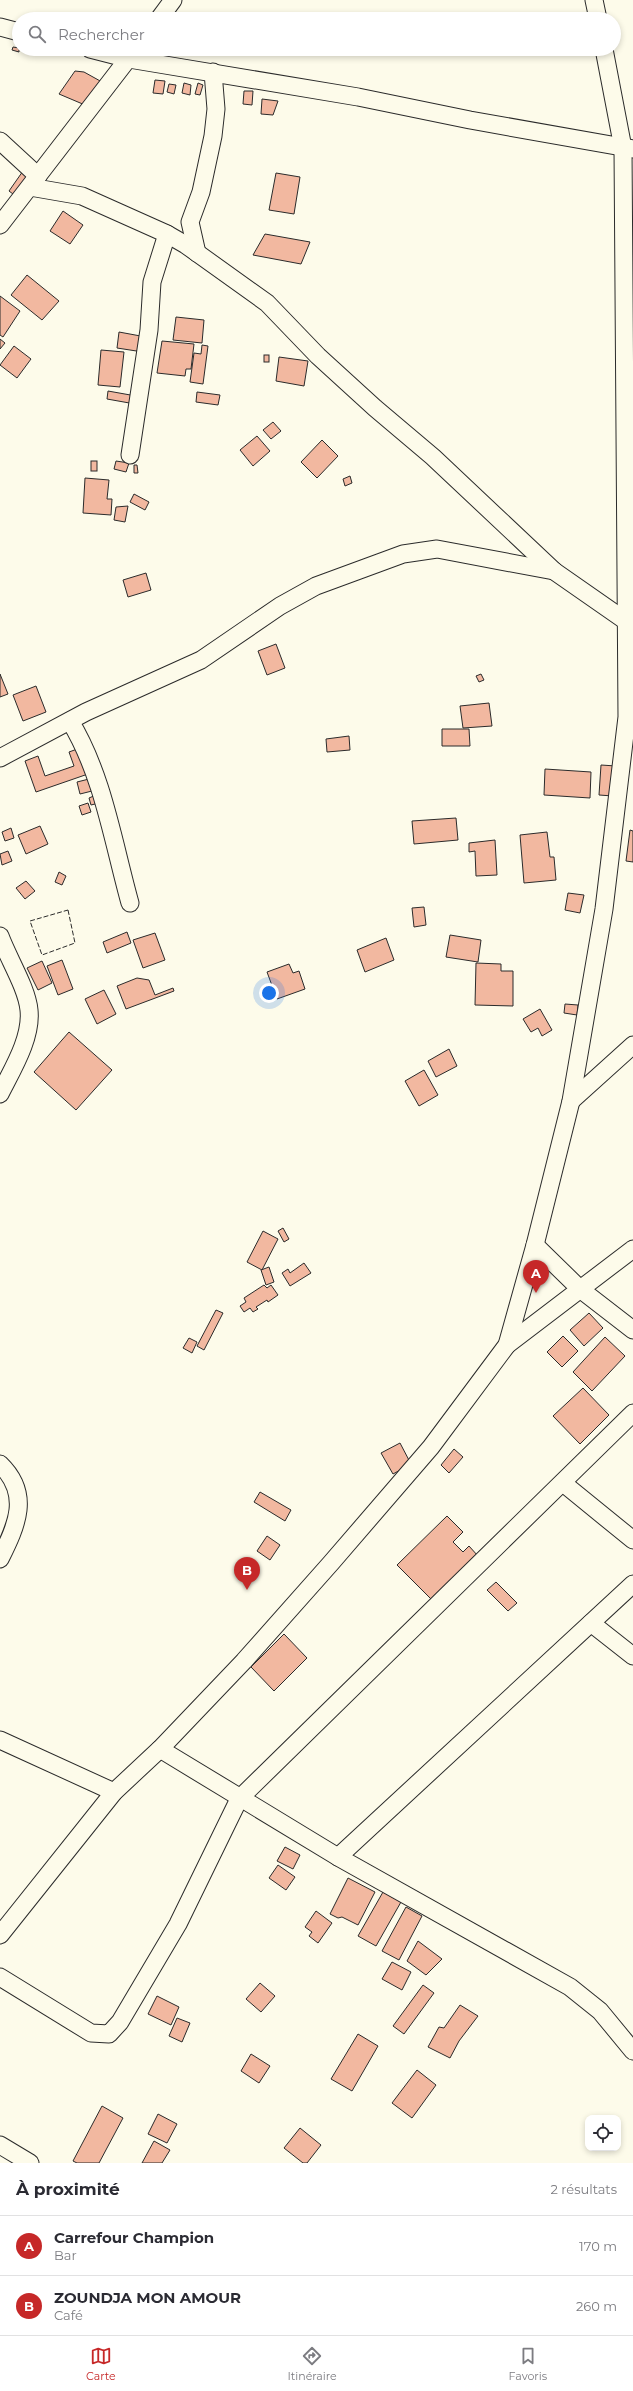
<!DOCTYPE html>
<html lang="fr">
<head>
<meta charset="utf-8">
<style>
  :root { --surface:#fff; --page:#f2f2f3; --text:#2b2b33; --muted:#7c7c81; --line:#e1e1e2; --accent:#c62828 }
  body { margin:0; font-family:Montserrat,sans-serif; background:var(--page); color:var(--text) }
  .controls { position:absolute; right:12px; bottom:12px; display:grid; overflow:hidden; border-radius:8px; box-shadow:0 2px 6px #0003 }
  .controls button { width:36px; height:36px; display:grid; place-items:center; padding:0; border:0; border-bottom:1px solid var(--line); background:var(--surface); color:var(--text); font:20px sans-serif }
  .you { position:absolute; left:269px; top:993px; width:14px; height:14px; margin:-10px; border:3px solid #fff; border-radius:50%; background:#1a73e8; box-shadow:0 0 0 6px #1a73e833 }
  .badge { display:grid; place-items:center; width:26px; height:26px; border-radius:50%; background:var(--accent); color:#fff; font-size:13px; font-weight:700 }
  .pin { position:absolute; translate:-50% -33px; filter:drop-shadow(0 1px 2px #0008) }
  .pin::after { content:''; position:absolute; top:21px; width:14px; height:12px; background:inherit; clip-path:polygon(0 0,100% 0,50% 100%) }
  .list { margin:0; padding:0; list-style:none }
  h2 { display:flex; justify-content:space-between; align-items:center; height:52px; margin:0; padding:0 16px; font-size:17px }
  h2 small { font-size:13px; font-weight:400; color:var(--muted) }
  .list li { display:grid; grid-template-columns:26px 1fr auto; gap:12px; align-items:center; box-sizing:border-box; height:60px; padding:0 16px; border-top:1px solid var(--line) }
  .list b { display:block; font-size:15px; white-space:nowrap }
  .list p { margin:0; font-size:13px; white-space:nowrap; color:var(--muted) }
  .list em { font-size:13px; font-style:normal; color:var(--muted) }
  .icon { flex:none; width:22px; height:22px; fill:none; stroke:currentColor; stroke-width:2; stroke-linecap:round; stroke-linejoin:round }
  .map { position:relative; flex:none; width:633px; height:2163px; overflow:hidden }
  .search { position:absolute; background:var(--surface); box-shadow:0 2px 6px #0003; left:12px; right:12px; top:12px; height:44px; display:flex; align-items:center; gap:10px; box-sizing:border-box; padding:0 14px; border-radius:22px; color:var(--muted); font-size:15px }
  .sheet { height:172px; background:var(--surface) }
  nav { display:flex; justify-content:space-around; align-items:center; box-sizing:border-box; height:56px; border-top:1px solid var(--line); background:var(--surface); font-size:11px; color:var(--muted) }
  nav a { display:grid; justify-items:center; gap:2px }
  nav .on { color:var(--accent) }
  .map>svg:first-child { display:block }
</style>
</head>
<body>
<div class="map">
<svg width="633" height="2163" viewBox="0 0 633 2163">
  <rect width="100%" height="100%" fill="#fdfbea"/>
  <g fill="#f2b8a0" stroke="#2b2b2b">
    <path d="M13,47L19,48V52L12,50Z"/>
    <path d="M75,71L84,72L102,82L85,105L59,94Z"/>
    <path d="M155,80L165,81L163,94L153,93Z"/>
    <path d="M184,83L191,85L190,95L182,93Z"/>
    <path d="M198,83L203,85L200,95L195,94Z"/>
    <path d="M169,84L176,85L174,94L167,92Z"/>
    <path d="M244,91H253L252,105L243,104Z"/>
    <path d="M262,99L278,101L273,115L261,114Z"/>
    <path d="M23,171L31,177L17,197L9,191Z"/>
    <path d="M276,173L300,177L294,214L269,210Z"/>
    <path d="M63,211L83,225L70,244L50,231Z"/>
    <path d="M265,234L310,242L301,264L253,255Z"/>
    <path d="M27,275L59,301L42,320L11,295Z"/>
    <path d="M0,296L20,311L3,337L0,335Z"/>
    <path d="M176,317L204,320L202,343L173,340Z"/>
    <path d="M119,332L146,337L143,352L117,348Z"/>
    <path d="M0,339L5,343L0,349Z"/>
    <path d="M162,341L194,344L191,369H186L185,376L157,373Z"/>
    <path d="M202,345L208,346L203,384L190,382L194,353L201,354Z"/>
    <path d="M14,346L31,359L17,378L0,365Z"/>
    <path d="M101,350L124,352L120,387L98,385Z"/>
    <rect x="264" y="355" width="5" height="7"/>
    <path d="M279,357L308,361L304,386L276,381Z"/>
    <path d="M108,391L136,396L135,404L107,399Z"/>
    <path d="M197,392L220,395L218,405L196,402Z"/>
    <path d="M273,422L281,431L271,439L263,430Z"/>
    <path d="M257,436L270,451L253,466L240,450Z"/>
    <path d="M322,440L338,456L317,478L301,462Z"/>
    <rect x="91" y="461" width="6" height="10"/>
    <path d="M116,461L129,463L126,472L114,469Z"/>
    <path d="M134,465H137L138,473H134Z"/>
    <path d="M350,476L352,483L345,486L343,479Z"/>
    <path d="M85,478L109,480L107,499H112L111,515L83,513Z"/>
    <path d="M134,494L149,502L145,510L130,502Z"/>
    <path d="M128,506L125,522L114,520L116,507Z"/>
    <path d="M146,573L151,590L128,597L123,580Z"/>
    <path d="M276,644L285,668L267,675L258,651Z"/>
    <path d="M0,674L8,694L0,697Z"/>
    <path d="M481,674L484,680L479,682L476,676Z"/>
    <path d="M36,686L46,712L23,721L13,695Z"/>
    <path d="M489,703L492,726L463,728L460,706Z"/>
    <path d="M442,729H469L470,746H442Z"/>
    <path d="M349,736L350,750L327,752L326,739Z"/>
    <path d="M80,748L88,774L36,792L25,761L38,756L45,776L74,766L69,752Z"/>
    <path d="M601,765L616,766L613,796L599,795Z"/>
    <path d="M545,769L591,772L590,798L544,795Z"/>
    <path d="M89,779L92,791L80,794L77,782Z"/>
    <path d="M96,795L99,803L91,805L89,798Z"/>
    <path d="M88,803L91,812L82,815L79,806Z"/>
    <path d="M456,818L458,840L414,844L412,821Z"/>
    <path d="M40,826L48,844L26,854L18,835Z"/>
    <path d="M11,828L14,838L5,841L2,832Z"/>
    <path d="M630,830L633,831V862L626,861Z"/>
    <path d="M547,832L550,857H554L556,880L524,883L520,835Z"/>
    <path d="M495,840L497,875L476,876L475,851L469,852V843Z"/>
    <path d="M8,851L12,861L2,865L0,854Z"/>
    <path d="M59,872L66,876L62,885L55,882Z"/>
    <path d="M26,881L35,891L25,899L16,888Z"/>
    <path d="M568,893L584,895L580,913L565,910Z"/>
    <path d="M424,907L426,925L414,927L412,908Z"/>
    <path d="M127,932L131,943L107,953L103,942Z"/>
    <path d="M155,933L165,960L143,968L133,940Z"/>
    <path d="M450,935L481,940L478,962L446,957Z"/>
    <path d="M386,938L394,960L365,972L357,950Z"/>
    <path d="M62,960L73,989L58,995L47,966Z"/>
    <path d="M42,961L52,983L38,990L27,968Z"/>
    <path d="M476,963L501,964V971H513V1006L475,1005Z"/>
    <path d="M289,964L293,973L299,971L305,989L277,999L267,972Z"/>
    <path d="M137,978L149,980L155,995L173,988L174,991L126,1009L117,986Z"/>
    <path d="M104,990L116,1014L97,1024L85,999Z"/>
    <path d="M565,1004L578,1005L577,1015L564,1013Z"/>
    <path d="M540,1009L552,1030L542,1036L538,1028L531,1032L523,1019Z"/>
    <path d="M69,1032L112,1070L76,1110L34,1072Z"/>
    <path d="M449,1049L457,1066L436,1077L428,1061Z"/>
    <path d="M424,1070L438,1095L419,1106L405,1081Z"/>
    <path d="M283,1228L289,1239L284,1242L278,1231Z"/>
    <path d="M263,1231L278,1239L262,1270L247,1262Z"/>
    <path d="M304,1263L311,1273L290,1286L282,1273L288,1269L290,1273Z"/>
    <path d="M269,1267L274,1282L266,1285L261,1270Z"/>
    <path d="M264,1285L267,1288L271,1285L278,1295L268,1302L267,1300L256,1307L258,1309L253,1312L250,1308L244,1312L240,1306L246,1302L244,1298Z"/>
    <path d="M216,1310L223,1313L204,1350L197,1346Z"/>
    <path d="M589,1313L603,1328L584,1346L570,1330Z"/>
    <path d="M563,1336L578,1351L562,1367L547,1352Z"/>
    <path d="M605,1337L625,1356L592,1391L573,1372Z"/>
    <path d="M189,1338L197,1342L192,1353L183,1348Z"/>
    <path d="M583,1388L609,1415L580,1444L553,1416Z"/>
    <path d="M400,1443L411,1464L393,1474L381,1453Z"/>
    <path d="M454,1449L463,1457L449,1473L441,1465Z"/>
    <path d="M260,1492L291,1510L285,1521L254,1502Z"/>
    <path d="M447,1516L463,1532L453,1542L463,1552L469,1546L478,1556L433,1601L397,1565Z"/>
    <path d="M267,1536L280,1545L270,1560L257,1551Z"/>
    <path d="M496,1582L517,1603L508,1611L487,1590Z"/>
    <path d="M284,1634L307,1658L274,1691L251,1667Z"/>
    <path d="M285,1847L300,1855L293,1869L277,1861Z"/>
    <path d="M278,1865L295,1877L286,1890L269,1878Z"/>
    <path d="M348,1878L375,1892L358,1925L342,1917L338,1918L330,1914Z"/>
    <path d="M383,1892L401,1902L376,1946L358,1936Z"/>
    <path d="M406,1907L422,1916L399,1960L382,1951Z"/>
    <path d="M316,1911L332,1923L318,1943L309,1936L312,1932L305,1927Z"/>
    <path d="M418,1941L442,1959L426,1975L407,1961Z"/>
    <path d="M392,1962L411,1972L402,1990L382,1979Z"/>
    <path d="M260,1983L275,1996L261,2012L246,1999Z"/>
    <path d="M423,1985L434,1993L404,2034L393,2026Z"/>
    <path d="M157,1996L179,2007L171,2025L148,2014Z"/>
    <path d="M460,2005L478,2016L459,2041L450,2058L428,2047L439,2027L444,2028Z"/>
    <path d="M177,2018L190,2023L182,2042L169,2036Z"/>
    <path d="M358,2034L378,2046L352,2091L331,2079Z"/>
    <path d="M251,2054L270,2066L259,2083L241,2071Z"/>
    <path d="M417,2070L436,2085L412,2118L392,2103Z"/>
    <path d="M102,2106L123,2118L99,2163H77L73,2161Z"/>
    <path d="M158,2114L177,2124L167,2143L148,2134Z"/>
    <path d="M300,2128L321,2145L307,2163H303L284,2148Z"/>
    <path d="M154,2141L170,2150L162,2163H142Z"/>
  </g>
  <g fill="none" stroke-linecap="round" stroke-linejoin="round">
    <defs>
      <g id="minor">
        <path d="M594,0L598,19"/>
        <path d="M159,19L173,0"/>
        <path d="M0,27L19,32"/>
        <path d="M90,49L129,59L358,97L470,120L633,149"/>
        <path d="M0,141L38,176"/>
        <path d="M30,187L82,196L167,234L186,245L267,303L318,356L375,408L433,457L554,571"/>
        <path d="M0,225L134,51"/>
        <path d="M197,253L190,222L201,192L213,136L216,109L213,72"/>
        <path d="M130,455L149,330L152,282L167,234"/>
        <path d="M70,721C103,775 113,842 130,903"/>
        <path d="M0,758L86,712L201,660L280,606L316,586L403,554L437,549L554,571L633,626"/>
        <path d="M0,936C8,958 27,988 29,1010C32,1038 12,1070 0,1094"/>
        <path d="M571,1101L633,1045"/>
        <path d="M535,1245L580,1289L633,1330"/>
        <path d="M507,1345L633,1249"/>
        <path d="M0,1464C31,1494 17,1525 0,1559"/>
        <path d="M563,1483L633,1540"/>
        <path d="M591,1623L633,1656"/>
        <path d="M0,1740L114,1792"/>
        <path d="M160,1749L338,1857L570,1987L600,2011L633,2051"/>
        <path d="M338,1857L633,1584"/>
        <path d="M0,1935L114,1792L160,1749L244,1661L331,1563L431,1447L507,1345L535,1245L571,1101L604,909L627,717L623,148L604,49"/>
        <path d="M0,1977L91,2033L109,2034L120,2022L178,1924L239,1799L633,1413"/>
        <path d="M0,2145L30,2163"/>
      </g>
    </defs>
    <use href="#minor" stroke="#2b2b2b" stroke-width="19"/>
    <use href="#minor" stroke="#fdfbea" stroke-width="17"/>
    <path stroke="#2b2b2b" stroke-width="1" stroke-dasharray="5 2" stroke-linecap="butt" d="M68,910L75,943L42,955L30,921Z"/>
  </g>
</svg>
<div class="controls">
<button><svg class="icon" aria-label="locate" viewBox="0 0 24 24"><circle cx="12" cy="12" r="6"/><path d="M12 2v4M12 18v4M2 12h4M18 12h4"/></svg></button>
</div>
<div class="you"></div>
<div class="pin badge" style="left:536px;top:1293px">A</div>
<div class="pin badge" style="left:247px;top:1590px">B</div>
<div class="search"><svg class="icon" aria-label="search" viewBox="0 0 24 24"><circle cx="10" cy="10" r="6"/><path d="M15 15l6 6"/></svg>Rechercher</div>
</div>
<section class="sheet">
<h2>À proximité<small>2 résultats</small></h2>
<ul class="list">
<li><span class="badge">A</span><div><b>Carrefour Champion</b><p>Bar</p></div><em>170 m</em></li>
<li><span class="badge">B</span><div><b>ZOUNDJA MON AMOUR</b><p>Café</p></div><em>260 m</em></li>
</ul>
</section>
<nav>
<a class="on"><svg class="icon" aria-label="map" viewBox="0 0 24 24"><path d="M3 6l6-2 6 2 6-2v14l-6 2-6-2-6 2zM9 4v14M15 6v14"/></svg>Carte</a>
<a><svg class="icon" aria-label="directions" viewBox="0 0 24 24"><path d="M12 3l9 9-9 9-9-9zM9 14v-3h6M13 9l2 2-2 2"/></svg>Itinéraire</a>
<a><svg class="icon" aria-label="saved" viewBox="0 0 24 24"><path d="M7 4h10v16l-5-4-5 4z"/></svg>Favoris</a>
</nav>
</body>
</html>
